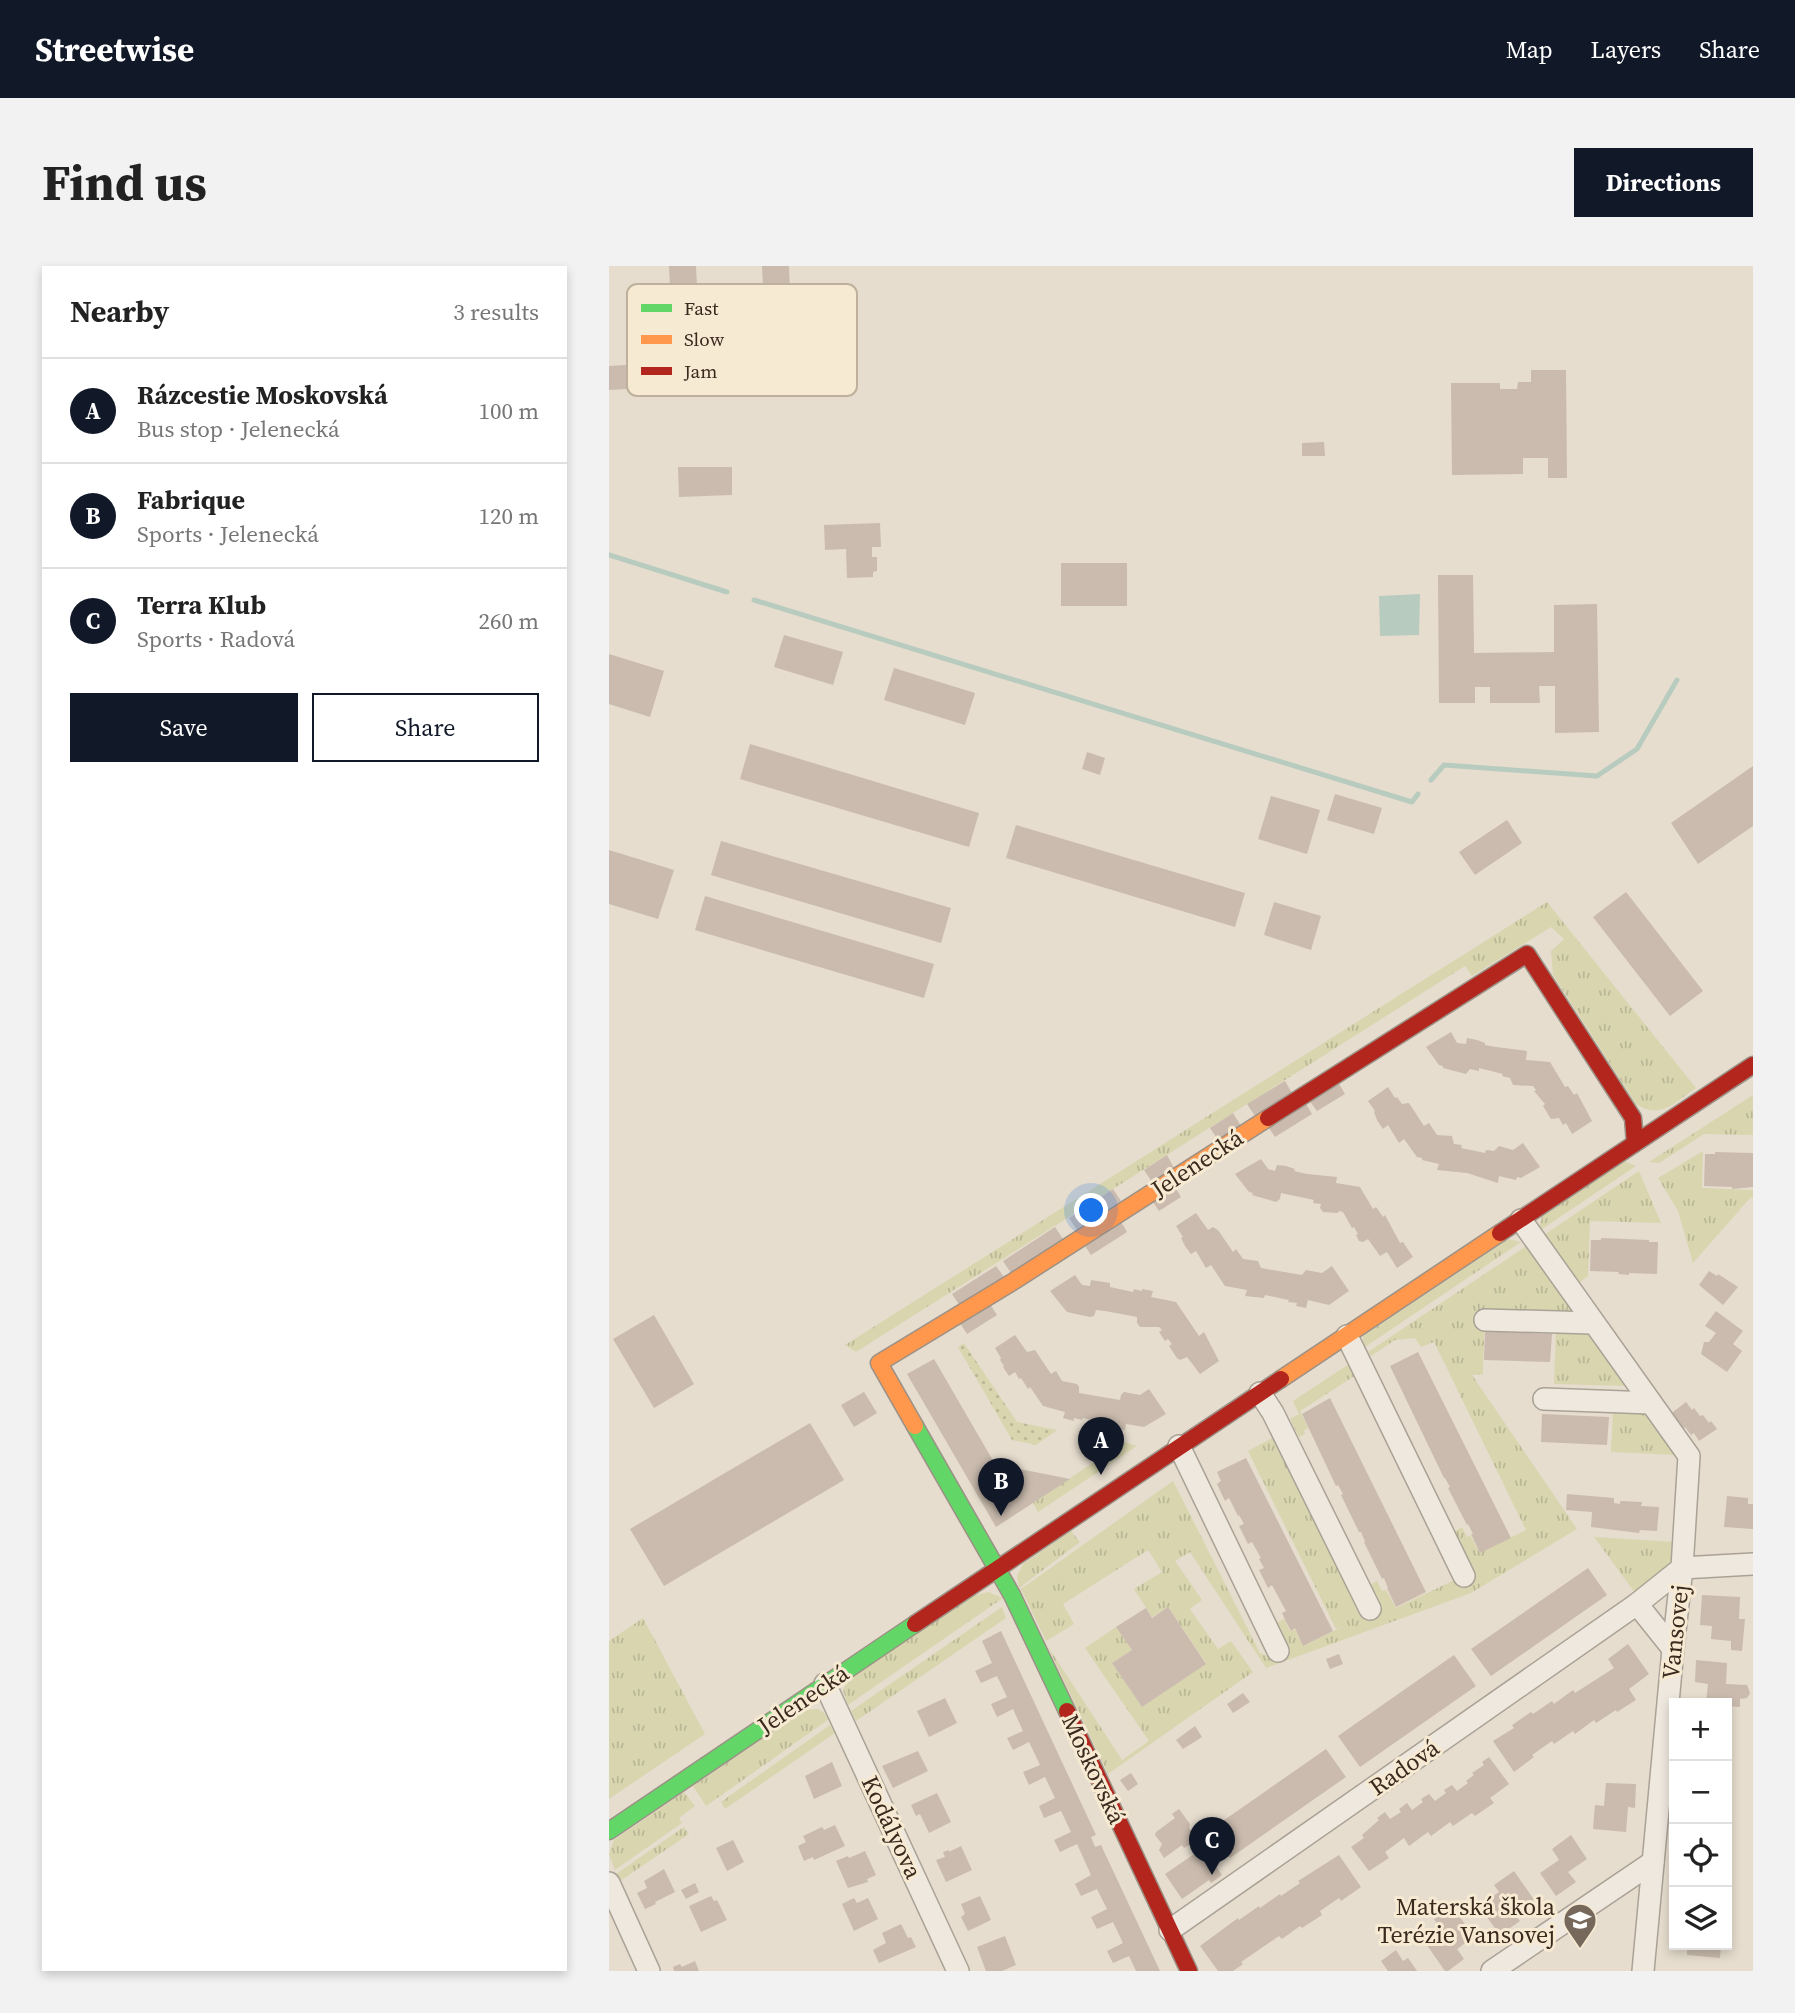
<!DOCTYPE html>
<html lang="en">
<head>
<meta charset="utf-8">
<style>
  :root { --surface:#fff; --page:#f2f2f2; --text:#222; --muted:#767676; --line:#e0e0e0; --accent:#111827 }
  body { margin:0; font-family:"Source Serif 4",serif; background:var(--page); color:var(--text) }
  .controls { position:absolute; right:21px; bottom:21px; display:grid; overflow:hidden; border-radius:0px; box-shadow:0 4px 10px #0003 }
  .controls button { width:63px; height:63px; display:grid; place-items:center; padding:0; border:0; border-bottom:2px solid var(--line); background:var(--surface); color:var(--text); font:35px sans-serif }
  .you { position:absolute; left:483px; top:945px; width:24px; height:24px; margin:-18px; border:5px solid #fff; border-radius:50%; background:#1a73e8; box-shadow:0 0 0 10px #1a73e833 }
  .badge { display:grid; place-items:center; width:46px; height:46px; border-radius:50%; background:var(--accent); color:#fff; font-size:23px; font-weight:700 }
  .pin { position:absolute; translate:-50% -58px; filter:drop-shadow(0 2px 4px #0008) }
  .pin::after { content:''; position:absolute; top:37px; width:24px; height:21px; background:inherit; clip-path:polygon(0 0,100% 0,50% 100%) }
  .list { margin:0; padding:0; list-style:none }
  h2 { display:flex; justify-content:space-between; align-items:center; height:91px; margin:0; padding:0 28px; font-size:30px }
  h2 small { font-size:23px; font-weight:400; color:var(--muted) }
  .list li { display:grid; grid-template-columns:46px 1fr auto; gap:21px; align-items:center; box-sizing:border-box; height:105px; padding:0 28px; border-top:2px solid var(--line) }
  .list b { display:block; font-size:26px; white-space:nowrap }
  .list p { margin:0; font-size:23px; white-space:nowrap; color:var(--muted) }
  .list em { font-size:23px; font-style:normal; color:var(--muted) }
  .actions { display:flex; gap:14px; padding:21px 28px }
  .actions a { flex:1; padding:16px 0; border:2px solid var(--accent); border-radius:0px; text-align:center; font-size:24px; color:var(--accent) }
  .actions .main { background:var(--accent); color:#fff }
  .icon { flex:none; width:38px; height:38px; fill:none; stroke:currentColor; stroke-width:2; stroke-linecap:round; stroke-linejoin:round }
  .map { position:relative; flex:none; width:1144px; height:1705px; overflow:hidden; border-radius:0px }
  header { display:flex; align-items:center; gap:42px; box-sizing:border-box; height:98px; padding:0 35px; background:var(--accent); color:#fff }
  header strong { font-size:33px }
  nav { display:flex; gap:38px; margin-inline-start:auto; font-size:24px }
  .intro { display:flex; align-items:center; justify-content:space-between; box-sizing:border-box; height:168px; padding:0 42px }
  h1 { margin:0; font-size:49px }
  .button { padding:18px 32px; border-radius:0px; background:var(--accent); color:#fff; font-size:24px; font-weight:700 }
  main { display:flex; gap:42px; padding:0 42px }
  aside { flex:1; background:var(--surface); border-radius:0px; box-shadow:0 4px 10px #0003 }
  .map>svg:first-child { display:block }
</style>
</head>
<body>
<header>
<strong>Streetwise</strong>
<nav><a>Map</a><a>Layers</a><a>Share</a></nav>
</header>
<div class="intro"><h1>Find us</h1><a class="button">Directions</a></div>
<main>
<aside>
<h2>Nearby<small>3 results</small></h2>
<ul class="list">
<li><span class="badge">A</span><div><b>Rázcestie Moskovská</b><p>Bus stop · Jelenecká</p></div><em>100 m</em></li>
<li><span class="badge">B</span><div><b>Fabrique</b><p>Sports · Jelenecká</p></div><em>120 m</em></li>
<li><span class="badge">C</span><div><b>Terra Klub</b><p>Sports · Radová</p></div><em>260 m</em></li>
</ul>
<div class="actions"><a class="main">Save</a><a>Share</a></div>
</aside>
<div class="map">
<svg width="1144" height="1705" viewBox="0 0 1144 1705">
  <defs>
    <pattern id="grass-tufts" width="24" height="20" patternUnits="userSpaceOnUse" patternTransform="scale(1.75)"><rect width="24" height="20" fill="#d8d5af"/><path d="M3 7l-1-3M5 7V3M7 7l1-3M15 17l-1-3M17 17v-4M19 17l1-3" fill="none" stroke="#bab796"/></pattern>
    <pattern id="park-dots" width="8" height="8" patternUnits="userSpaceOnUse" patternTransform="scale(1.75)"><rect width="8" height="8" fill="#d8d5af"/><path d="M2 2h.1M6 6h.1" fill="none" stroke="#bab796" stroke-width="1.8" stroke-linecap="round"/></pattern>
  </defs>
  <rect width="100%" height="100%" fill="#e6ddce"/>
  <g fill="url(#grass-tufts)">
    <path d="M938,636L1087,822C1066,836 1052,854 1027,838L944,709L942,685L955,673L942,661L863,710L856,700L247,1086L236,1079Z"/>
    <path d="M1144,829V869L1095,868L1050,897L1040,896Z"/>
    <path d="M1094,885L1093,922L1144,924V933L1142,931L1084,997L1069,945L1049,912Z"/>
    <path d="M1015,895L1027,900L930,965L933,950Z"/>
    <path d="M1030,905L1052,957L981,955L979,1010L967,1019L932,971Z"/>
    <path d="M899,973L912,976L753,1083L754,1070Z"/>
    <path d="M919,979L965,1046L876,1043L874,1108L863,1109L968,1263L862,1327L657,1402L581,1286L566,1295L593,1334L581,1343L609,1383L622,1375L644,1406L499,1508L438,1379L513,1494L540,1475L476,1382L507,1361L523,1384L503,1397L533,1441L597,1397L559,1341L543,1351L525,1323L553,1306L539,1284L454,1338L465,1358L437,1375L412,1323L564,1215L651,1387L659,1390L662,1395L672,1391L678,1380L667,1357L675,1353L681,1365L686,1363L694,1380L735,1360L727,1363L639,1185L665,1171L753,1350L770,1342L759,1320L768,1315L773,1325L777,1324L787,1342L862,1306L843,1267L853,1261L858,1271L861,1269L871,1287L917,1264L825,1076L812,1081L806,1072L786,1074L762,1090L759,1086Z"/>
    <path d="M947,1063L978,1064L1018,1120L945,1118Z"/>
    <path d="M740,1098L747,1109L691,1145L699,1162L695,1164L696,1168L690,1171L681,1153L690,1148L684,1135Z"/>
    <path d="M1004,1144L1035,1145L1067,1189L1002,1186Z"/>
    <path d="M515,1176L528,1180L429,1246L424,1237Z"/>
    <path d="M462,1265L471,1276L410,1322L408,1310L414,1298Z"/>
    <path d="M985,1271L1066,1276L1064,1303L1029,1331Z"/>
    <path d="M379,1326L394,1332L239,1439L234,1424L238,1415L364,1330Z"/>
    <path d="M393,1341L397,1352L247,1455L242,1445Z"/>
    <path d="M34,1352L96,1468L0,1533V1375Z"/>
    <path d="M209,1443L215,1447L220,1453L97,1540L84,1520L194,1444Z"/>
    <path d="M221,1459L226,1467L116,1543L112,1536Z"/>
    <path d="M75,1526L86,1540L70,1552L73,1557L6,1604L0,1588L5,1574Z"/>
    <path d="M75,1561L80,1568L11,1615L7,1608Z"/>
  </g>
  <path fill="url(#park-dots)" d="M355,1077L408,1156L448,1164L427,1179L403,1174L349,1081Z"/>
  <path fill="#b8cbbf" d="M811,328L810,369L771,370L770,330Z"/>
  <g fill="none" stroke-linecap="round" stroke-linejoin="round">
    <g stroke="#b8cbbf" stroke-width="5">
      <path d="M0,289L118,326"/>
      <path d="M145,334L803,536L809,528"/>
      <path d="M822,514L835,499L988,510L1028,483L1068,414"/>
    </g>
  </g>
  <g fill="#cabbae">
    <path d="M60,0H87L91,82L157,80L153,0H180L184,106L65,111Z"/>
    <path d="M34,98L36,122L0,124V100Z"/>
    <path d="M922,104H957L958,212H939V192H914V208L843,209L842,117H891V123H908L909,116H922Z"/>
    <path d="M715,176L716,190H693V177Z"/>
    <path d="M69,201H123V229L70,231Z"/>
    <path d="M271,257L272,281H263V291H268V305L264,306V311L238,312L237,283L216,284L215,259Z"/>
    <rect x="452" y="297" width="66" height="43"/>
    <path d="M829,309H864L865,387L945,386V339L988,338L990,466L946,467V420H930L931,437H881V421H866V437H830Z"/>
    <path d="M175,369L234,386L224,419L165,401Z"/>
    <path d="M0,388L55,405L41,451L0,438Z"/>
    <path d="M285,402L366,427L356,459L275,434Z"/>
    <path d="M141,478L370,547L360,581L131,513Z"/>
    <path d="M478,486L496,492L491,509L473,503Z"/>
    <path d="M1144,500V560L1089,598L1062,557Z"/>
    <path d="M726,528L773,542L765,568L718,554Z"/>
    <path d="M662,530L711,544L698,588L649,573Z"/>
    <path d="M898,554L913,577L866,609L850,586Z"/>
    <path d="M407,559L636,627L626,661L397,592Z"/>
    <path d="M112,575L342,642L332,677L102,609Z"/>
    <path d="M0,584L65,604L49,653L0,638Z"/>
    <path d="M1017,626L1094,725L1061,750L984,651Z"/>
    <path d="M96,630L325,698L315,732L86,664Z"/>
    <path d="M665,636L712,650L702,684L655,669Z"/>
    <path d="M842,766L848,777L857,778L858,772L868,774L876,777V779L887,781L918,785L917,794L941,796L956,821L959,820L965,829L968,827L983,855L963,868L957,857L954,859L950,852L942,853L934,840L936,838L925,825L927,824L924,820L904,819L901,812L893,810L894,808L870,802V805L861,803L857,808L834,802V800L830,799L817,781Z"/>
    <path d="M676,815L683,827L646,850L638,838Z"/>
    <path d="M729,816L736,828L708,845L700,834Z"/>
    <path d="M779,821L786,832L788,831L793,838L800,837L815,860L820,857L828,869L843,870L845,878L853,879L852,882L876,887L877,884L885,885L890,880L904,884L914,877L931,901L912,912L908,911L907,914L890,910L889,917L858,907L828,904L830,898L813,894V892L808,891L795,873L790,877L779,859L774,863L768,854L765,846L766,845L759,835Z"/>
    <path d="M696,836L703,848L666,871L658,859Z"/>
    <path d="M624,847L632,860L609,874L601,862Z"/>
    <path d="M1106,886L1144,887V921L1123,923V921L1095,920L1096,888H1106Z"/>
    <path d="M558,889L565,902L543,916L535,904Z"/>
    <path d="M652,893L659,903L666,905L668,899L677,900L686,903L685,905L698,908L728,911L727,917L751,921L764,943L767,941L774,951L776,949L791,977L794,976L804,991L788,1002L778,986L771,990L759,973L754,976L750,975L747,969L749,968L745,961L743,962L734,946L730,945L729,947L714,946L711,942L712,938L704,937L705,934L672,927L671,933L667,936L643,929L644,927L640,926L626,908Z"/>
    <path d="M565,919L572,931L550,945L542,933Z"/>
    <path d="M504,923L512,935L468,964L460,952Z"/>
    <path d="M587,947L599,964L604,961L609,964L624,986L627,983L634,993L649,995L652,1002L693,1009L697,1004L713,1007L723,1000L740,1025L720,1039L699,1034L697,1042L687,1040L688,1037L679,1036L680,1034L656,1029L655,1032L636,1030L638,1024L616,1020L602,999L597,1002L587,985L582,988L576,980L572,972L574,971L567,960Z"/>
    <path d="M511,954L518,966L482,989L474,977Z"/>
    <path d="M446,961L454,973L402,1007L394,995Z"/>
    <path d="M992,972L1040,974V976H1049L1048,1008L1020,1007V1009L1009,1008L1010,1006L981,1005L982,974H992Z"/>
    <path d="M387,1000L395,1011L351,1040L343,1028Z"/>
    <path d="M1100,1005L1108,1010L1109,1008L1129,1021L1114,1039L1090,1019Z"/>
    <path d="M466,1009L473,1019L481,1020L482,1014L501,1017V1021L524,1026L525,1023L533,1025V1023L544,1025L542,1031L567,1036L590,1070L595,1066L610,1095L591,1108L578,1091L571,1094L568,1092L560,1080L563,1078L559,1073L556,1075L550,1066L553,1064L550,1061H531L528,1057V1051L496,1045L487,1044L485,1050L481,1051L458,1046L441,1025Z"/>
    <path d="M381,1038L388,1049L358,1068L351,1057Z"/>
    <path d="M1107,1045L1134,1065L1124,1078L1133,1085L1118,1106L1092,1088L1095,1076H1100L1107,1067L1096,1060Z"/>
    <path d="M45,1049L85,1118L45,1142L4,1073Z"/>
    <path d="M876,1065L943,1068L941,1096L875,1094Z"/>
    <path d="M406,1069L418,1086L426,1084L442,1108L447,1105L453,1115L468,1118L470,1121V1127L511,1134L512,1129L515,1126L531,1129L540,1123L557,1148L535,1161L517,1158L516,1164L505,1162L506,1160L497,1159L498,1157L474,1152L473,1154L465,1152V1155L454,1152L456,1146L434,1140L421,1121L419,1123L412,1112L410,1113L406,1106L400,1110L394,1101L395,1100L391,1094L392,1092L386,1082Z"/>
    <path d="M809,1086L902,1272L871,1287L862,1268H864L859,1258L858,1259L839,1222L841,1221L836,1212H835L781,1100Z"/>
    <path d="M325,1093L386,1198L461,1213L387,1261L298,1108Z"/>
    <path d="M255,1126L268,1147L245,1161L232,1139Z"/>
    <path d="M721,1132L817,1326L787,1341L778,1322H779L775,1312L773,1313L755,1276L756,1275L754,1271L752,1266H750L732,1229L734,1228L729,1219L727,1220L693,1148Z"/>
    <path d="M1077,1136L1083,1144L1085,1142L1091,1150L1094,1149L1100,1157L1102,1155L1108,1163L1090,1175L1085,1167L1082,1169L1076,1161L1074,1163L1068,1155L1066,1157L1060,1149Z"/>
    <path d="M933,1148L1000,1151L998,1179L932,1176Z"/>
    <path d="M201,1157L235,1214L55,1320L21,1263Z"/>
    <path d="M637,1192L724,1365L694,1380L686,1362L682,1365L677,1356L673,1347L677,1345L663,1319L659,1322L650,1304L655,1302L650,1293L652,1292L643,1276L639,1278L630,1260L635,1258L630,1249L629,1250L620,1232L616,1235L608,1218L612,1215L608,1206Z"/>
    <path d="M958,1228L1005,1232V1237L1011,1238V1235L1033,1236L1032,1240L1050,1241L1048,1265L1031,1264L1030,1267L982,1261L983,1246L957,1244Z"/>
    <path d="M1118,1230L1139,1232V1238H1144V1263L1115,1261Z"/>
    <path d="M979,1302L998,1329L882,1410L862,1383Z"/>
    <path d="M1093,1329L1131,1331L1130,1353H1136L1133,1385L1122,1384V1375L1102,1373L1103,1360L1091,1359Z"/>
    <path d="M559,1341L597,1398L533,1441L503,1397L523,1384L507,1361L537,1342L543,1352Z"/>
    <path d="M392,1365L487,1569L482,1571L486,1581L492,1579L551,1705H527L520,1690L504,1697L498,1685L514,1677L504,1656L488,1663L482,1651L498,1643L488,1623L472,1630L466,1618L482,1609L468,1578L451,1586L445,1574L462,1566L452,1545L435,1552L430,1540L446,1532L436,1511L420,1519L414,1506L431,1499L420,1476L404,1484L398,1472L414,1465L404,1443L388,1451L382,1438L398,1431L388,1410L372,1417L366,1405L383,1397L373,1375Z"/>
    <path d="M1019,1378L1040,1408L1020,1423L1027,1434L1008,1446L1007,1444L987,1457L985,1454L966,1468L964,1465L945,1478L943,1475L923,1489L925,1491L905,1506L884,1475L905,1462L903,1459L922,1446L924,1448L943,1435L945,1438L964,1424L966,1427L1005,1402L999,1393Z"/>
    <path d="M730,1388L734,1398L721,1403L717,1393Z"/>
    <path d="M845,1389L867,1420L751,1501L729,1470Z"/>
    <path d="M1087,1394L1118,1397L1117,1418L1138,1419L1141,1427L1138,1432L1131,1433V1441L1118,1440V1437H1097L1099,1418L1086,1416Z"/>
    <path d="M634,1427L641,1436L624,1447L618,1438Z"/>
    <path d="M336,1432L348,1457L320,1471L308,1445Z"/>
    <path d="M586,1460L593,1471L574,1483L567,1474Z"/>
    <path d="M717,1483L737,1511L621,1592L601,1564Z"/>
    <path d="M309,1485L319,1505L284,1522L273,1500Z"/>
    <path d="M880,1491L900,1518L881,1532L885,1537L866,1550L863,1547L844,1560L841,1556L822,1570L819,1566L800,1580L795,1572L776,1586L780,1592L760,1605L742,1581L755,1572L753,1569L770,1554L768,1552L776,1546L781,1553L792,1546L790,1543L798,1537L803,1544L814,1536L812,1533L820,1528L826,1535L837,1527L835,1524L843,1519L848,1525L859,1517L857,1515L865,1509L863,1507L875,1499L873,1496Z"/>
    <path d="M223,1496L233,1520L205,1533L196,1510Z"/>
    <path d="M522,1507L529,1518L519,1525L511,1514Z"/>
    <path d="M997,1517L1027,1518L1026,1542L1019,1541L1017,1566L984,1563L986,1539L995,1540Z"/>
    <path d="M328,1527L342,1556L320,1567L311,1548L307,1550L302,1539Z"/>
    <path d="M570,1543L581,1558L580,1562L586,1570L581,1574L583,1577L575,1582L573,1579L555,1592L550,1584L553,1578L546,1569L547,1566L566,1552L563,1548Z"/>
    <path d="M226,1559L236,1580L205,1594L204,1591L195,1595L189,1580L197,1576L194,1570L213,1561L215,1564Z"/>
    <path d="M962,1569L978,1593L959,1606L967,1616L947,1630L931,1607L950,1594L943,1583Z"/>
    <path d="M124,1574L135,1596L118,1605L107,1582Z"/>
    <path d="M352,1580L363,1604L337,1616L327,1594L336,1591L334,1586L340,1584V1586Z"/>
    <path d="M594,1582L599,1589L604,1590L608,1595L606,1599L613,1609L602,1617L600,1614L573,1633L556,1608Z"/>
    <path d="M256,1585L267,1609L258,1613L259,1616L239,1622L227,1595L239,1590L240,1592Z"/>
    <path d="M730,1589L752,1621L732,1635L730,1632L711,1645L713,1649L693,1662L691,1660L673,1673L670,1670L632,1696L634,1698L624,1705H609L591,1680L629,1652L630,1654L650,1640L651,1642L671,1628L672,1630L691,1617L689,1615Z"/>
    <path d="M55,1603L66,1626L46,1636L47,1638L36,1643L28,1627L38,1622L35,1615Z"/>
    <path d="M905,1605L926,1635L906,1649L911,1655L891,1669L870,1640L890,1626L885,1619Z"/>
    <path d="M86,1617L90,1626L77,1633L72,1624Z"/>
    <path d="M102,1630L105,1635L108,1634L118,1654L92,1666L80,1640Z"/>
    <path d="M371,1630L382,1654L359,1665L352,1651L356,1648L352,1638Z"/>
    <path d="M245,1632L248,1637L259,1632L269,1653L245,1665L233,1638Z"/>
    <path d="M843,1640L865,1671L848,1683L855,1693L839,1705H836L815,1675L832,1663L825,1653Z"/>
    <path d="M292,1658L299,1672L302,1671L307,1681L270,1697L264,1684L277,1677L273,1667Z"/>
    <path d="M396,1670L407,1699L393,1705H377L368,1681Z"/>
    <path d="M1078,1679H1112L1111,1692L1078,1689Z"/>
    <path d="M787,1684L794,1695L799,1692L808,1705H779L772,1695Z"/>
    <path d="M86,1695L90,1705H65L64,1701L71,1698L73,1701Z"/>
  </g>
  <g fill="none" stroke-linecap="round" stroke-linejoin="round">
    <defs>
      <g id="street">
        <path d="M876,1054L984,1057"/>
        <path d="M738,1070L855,1310"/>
        <path d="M651,1127L664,1147L761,1343"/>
        <path d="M935,1133L1042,1137"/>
        <path d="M570,1180L669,1385"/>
        <path d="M1028,1338L1064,1383"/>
        <path d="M216,1418L349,1705"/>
        <path d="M0,1617L40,1705"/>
        <path d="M561,1664L1028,1338L1073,1302L1080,1190L912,954"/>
        <path d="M883,1705L1044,1596"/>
        <path d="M1034,1705L1064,1383L1073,1302L1144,1298"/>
      </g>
      <g id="fast">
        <path d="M306,1160L403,1329L458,1445"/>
        <path d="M0,1565L306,1358"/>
      </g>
      <g id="slow">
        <path d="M672,1113L891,967"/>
        <path d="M306,1160L270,1097L405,1015L659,852"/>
      </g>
      <g id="jam">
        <path d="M659,852L918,688L1024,852L1026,877"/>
        <path d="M891,967L1144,799"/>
        <path d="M306,1358L672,1113"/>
        <path d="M458,1445L580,1705"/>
      </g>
    </defs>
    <use href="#street" stroke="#aba296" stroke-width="24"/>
    <use href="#fast" stroke="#9b9186" stroke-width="19"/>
    <use href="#slow" stroke="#9b9186" stroke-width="19"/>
    <use href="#jam" stroke="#9b9186" stroke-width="19"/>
    <use href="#street" stroke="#eee8df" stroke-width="21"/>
    <use href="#fast" stroke="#63d668" stroke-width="16"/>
    <use href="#slow" stroke="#ff974d" stroke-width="16"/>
    <use href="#jam" stroke="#b3261e" stroke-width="16"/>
  </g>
  <defs>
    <symbol id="school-pin" viewBox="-11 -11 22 30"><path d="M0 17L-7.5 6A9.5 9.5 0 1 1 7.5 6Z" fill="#76695c" stroke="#f7ead3"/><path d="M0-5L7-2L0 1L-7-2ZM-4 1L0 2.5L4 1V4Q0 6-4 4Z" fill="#fff"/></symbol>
  </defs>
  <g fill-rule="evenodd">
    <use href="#school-pin" x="952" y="1635" width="38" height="52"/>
  </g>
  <g text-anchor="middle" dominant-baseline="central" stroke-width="6" stroke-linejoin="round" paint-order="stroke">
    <g font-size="24" fill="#3a2a1e" stroke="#f7ead3">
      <text transform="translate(588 897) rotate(-33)">Jelenecká</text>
      <text transform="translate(1066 1366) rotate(-84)">Vansovej</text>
      <text transform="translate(194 1433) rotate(-34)">Jelenecká</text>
      <text transform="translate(795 1501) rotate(-35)">Radová</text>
      <text transform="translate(485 1503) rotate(65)">Moskovská</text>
      <text transform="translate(283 1561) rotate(65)">Kodályova</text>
    </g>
    <g font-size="24" fill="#3a2a1e" stroke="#f7ead3" text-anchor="end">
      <text x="946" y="1640">Materská škola<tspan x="946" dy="28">Terézie Vansovej</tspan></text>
    </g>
  </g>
  <rect x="18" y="18" width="230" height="112" rx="10" fill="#f7ead3" stroke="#beb09d" stroke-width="2"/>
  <rect x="32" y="38" width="31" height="8" fill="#63d668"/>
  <rect x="32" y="69" width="31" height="9" fill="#ff974d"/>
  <rect x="32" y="101" width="31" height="8" fill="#b3261e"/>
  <g font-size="19" fill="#3a2a1e">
    <text x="75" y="49">Fast</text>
    <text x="75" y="80">Slow</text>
    <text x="75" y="112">Jam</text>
  </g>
</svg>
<div class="controls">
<button>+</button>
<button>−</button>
<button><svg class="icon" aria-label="locate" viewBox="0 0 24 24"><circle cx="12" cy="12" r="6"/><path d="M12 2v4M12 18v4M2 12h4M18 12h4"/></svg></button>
<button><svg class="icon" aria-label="layers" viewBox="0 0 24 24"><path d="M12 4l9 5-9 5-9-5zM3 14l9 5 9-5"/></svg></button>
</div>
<div class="you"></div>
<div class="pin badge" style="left:492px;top:1209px">A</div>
<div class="pin badge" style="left:392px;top:1250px">B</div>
<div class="pin badge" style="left:603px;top:1609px">C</div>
</div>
</main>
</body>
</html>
